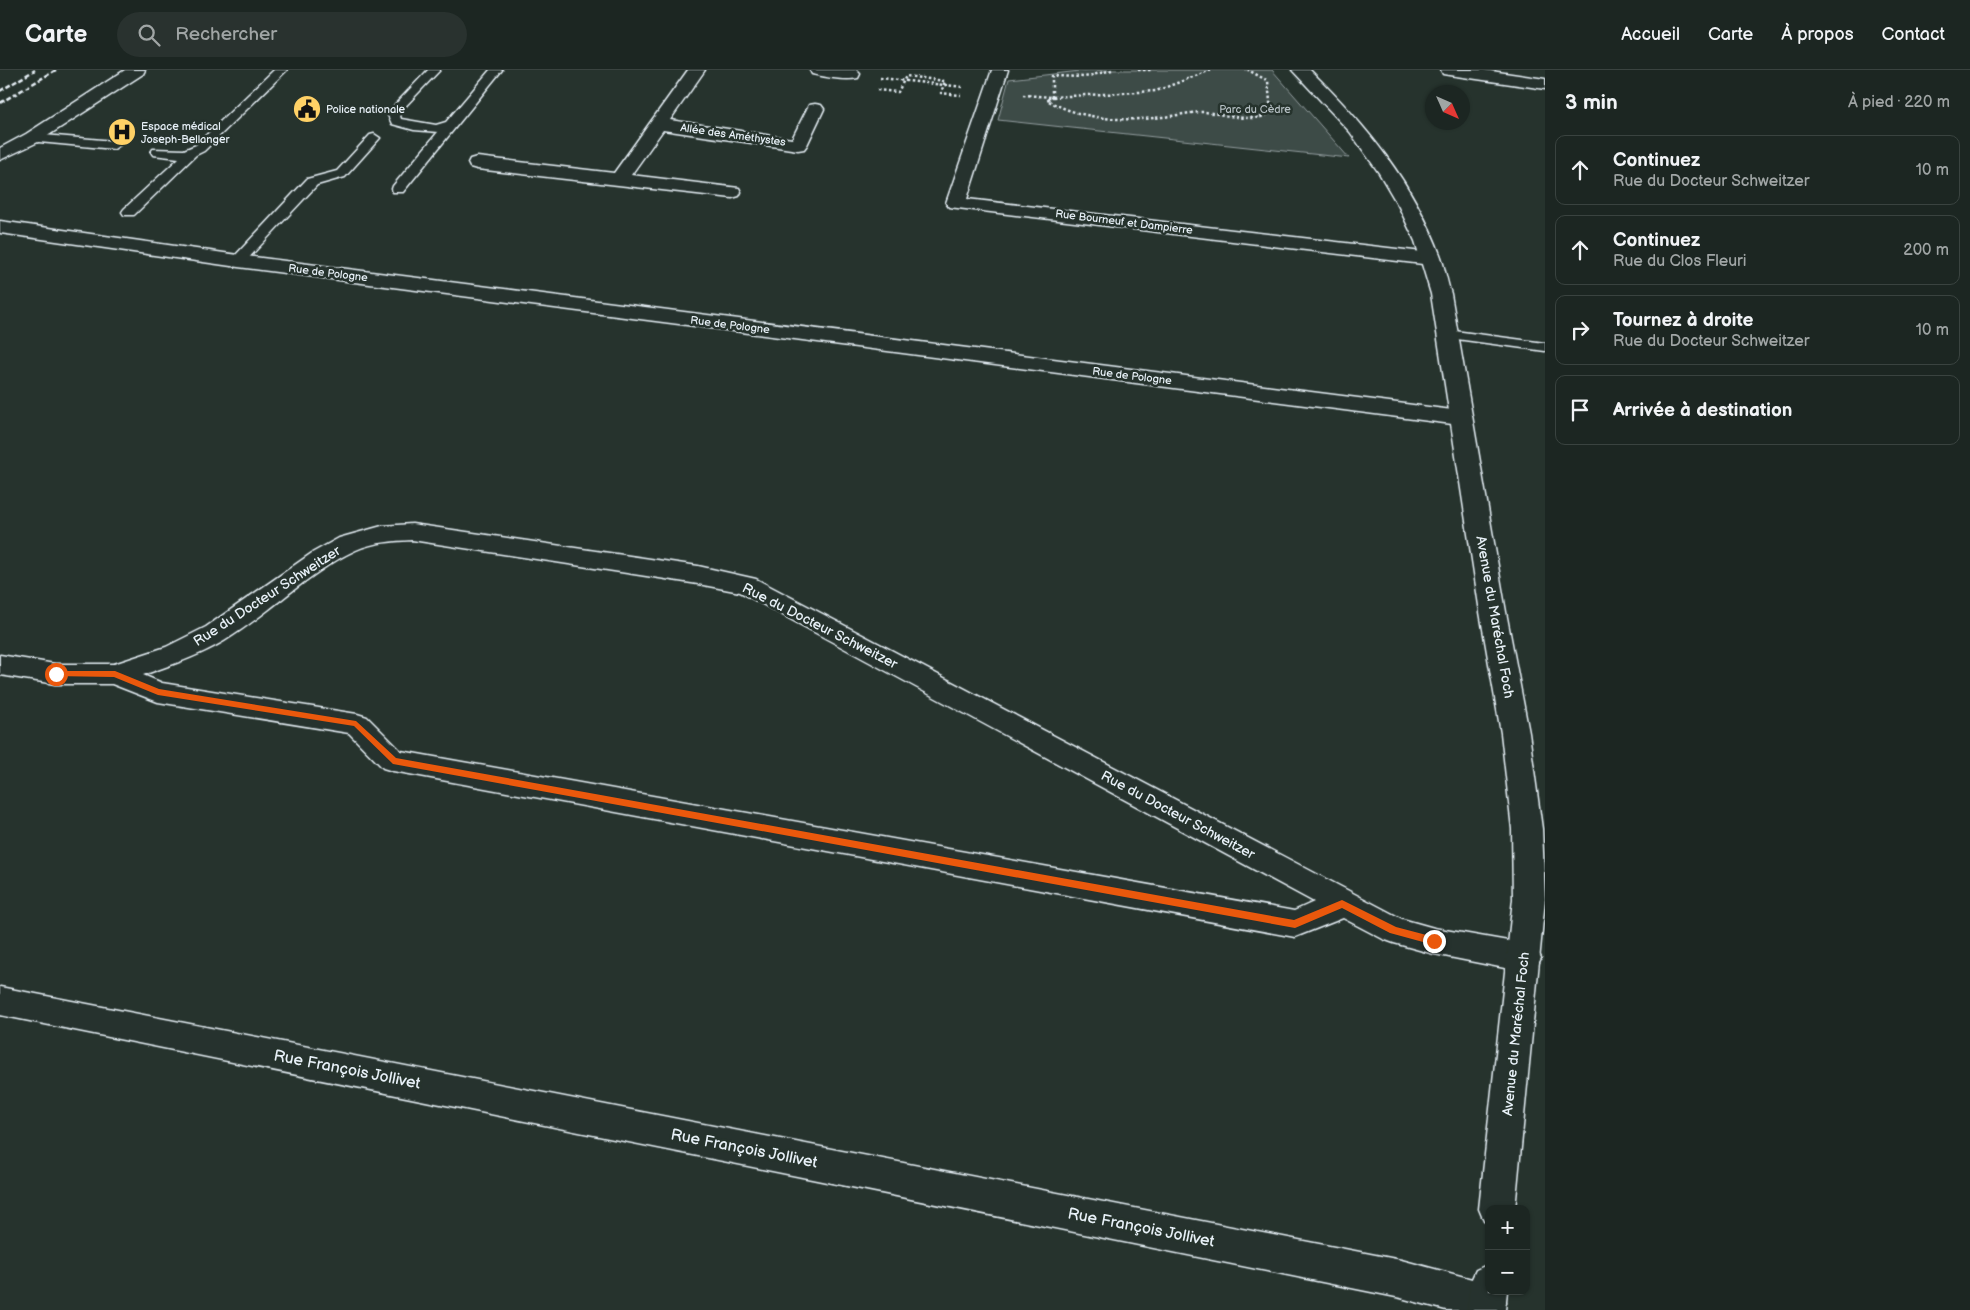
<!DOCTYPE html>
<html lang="fr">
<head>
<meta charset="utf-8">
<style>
  :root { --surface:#1c2622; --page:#29322f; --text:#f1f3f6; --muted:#a0a5a5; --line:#3a4340 }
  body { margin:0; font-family:"Balsamiq Sans",sans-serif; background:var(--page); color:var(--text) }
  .controls { position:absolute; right:15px; bottom:15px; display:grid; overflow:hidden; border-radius:10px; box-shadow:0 1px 4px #0004 }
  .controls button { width:45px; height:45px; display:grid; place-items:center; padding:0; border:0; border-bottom:1px solid var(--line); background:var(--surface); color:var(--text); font:25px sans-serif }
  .compass { position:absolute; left:1425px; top:15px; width:45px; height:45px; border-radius:50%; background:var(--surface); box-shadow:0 1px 4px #0004; rotate:135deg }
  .stop { position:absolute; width:15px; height:15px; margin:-11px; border:4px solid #ea580c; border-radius:50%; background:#fff }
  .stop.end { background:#ea580c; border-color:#fff; box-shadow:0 1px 5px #0008 }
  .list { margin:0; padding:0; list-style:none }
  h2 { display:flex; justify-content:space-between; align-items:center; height:65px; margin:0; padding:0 20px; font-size:21px }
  h2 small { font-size:16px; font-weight:400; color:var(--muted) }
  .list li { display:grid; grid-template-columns:32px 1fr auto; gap:15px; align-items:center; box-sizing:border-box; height:70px; margin:0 10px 10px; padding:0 10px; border:1px solid var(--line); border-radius:10px }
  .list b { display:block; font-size:19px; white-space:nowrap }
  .list p { margin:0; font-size:16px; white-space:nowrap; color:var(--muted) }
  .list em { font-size:16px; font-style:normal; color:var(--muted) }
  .icon { flex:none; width:28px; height:28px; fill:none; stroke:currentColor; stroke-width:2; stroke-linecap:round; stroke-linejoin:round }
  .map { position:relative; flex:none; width:1545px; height:1240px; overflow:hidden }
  header { display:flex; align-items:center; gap:30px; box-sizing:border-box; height:70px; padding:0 25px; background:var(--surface); border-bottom:1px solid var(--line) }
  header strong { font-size:24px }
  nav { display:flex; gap:28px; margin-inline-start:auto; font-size:18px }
  .search { width:350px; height:45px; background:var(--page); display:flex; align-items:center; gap:12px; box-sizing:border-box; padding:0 18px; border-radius:28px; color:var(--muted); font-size:19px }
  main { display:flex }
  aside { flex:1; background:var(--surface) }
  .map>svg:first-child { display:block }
</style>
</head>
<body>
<header>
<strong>Carte</strong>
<div class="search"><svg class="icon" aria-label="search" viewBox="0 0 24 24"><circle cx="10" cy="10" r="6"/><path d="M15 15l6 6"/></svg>Rechercher</div>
<nav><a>Accueil</a><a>Carte</a><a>À propos</a><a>Contact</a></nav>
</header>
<main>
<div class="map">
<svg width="1545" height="1240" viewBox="0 0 1545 1240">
  <rect width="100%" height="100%" fill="#26332d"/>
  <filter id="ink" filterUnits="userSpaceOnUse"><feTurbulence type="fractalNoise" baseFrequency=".02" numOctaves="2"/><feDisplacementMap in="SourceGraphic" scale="10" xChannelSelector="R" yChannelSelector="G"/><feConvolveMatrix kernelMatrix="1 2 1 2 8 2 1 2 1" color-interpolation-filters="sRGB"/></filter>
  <g filter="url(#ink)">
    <path fill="#3e4b47" stroke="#939ea0" d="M1089,0H1272L1349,88L998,50L1009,9Z"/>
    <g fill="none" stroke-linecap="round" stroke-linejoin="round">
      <defs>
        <g id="lane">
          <path d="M274,0H287L204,81L196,85L134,145H124L122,142L124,139L179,88L153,85L151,82L153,79L184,80L196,75Z"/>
          <path d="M428,0H440L399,43L401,49L436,55L446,52L490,0H502L403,122H393L392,119L393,116L438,62L414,60L392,54L387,43Z"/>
          <path d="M32,64L114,71L120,75L114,79L28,71L26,68L28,65Z"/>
          <path d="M374,64L380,68L345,107L317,115L243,194H233L231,191L233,188L307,109L337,101L370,65Z"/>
          <path d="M1447,260L1545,273V281L1442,267L1440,264L1442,261Z"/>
        </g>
        <g id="street">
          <path d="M688,0H705L670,50L792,69L809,35L815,34L821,35L824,39L807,75L804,79L798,80L663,60L631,105L739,118L741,122L739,126L732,128L477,99L470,97L468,93L470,89L477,87L614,103Z"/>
          <path d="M810,0H856L860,4L858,8C845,11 825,7 812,4Z"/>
          <path d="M992,0H1008L967,129L1431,183L1438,185L1441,189L1438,193L1431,195L949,137L946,133Z"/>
          <path d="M1441,0H1484L1545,9V19L1449,5L1443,4Z"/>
          <path d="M0,151L238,185L1460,341L1468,343L1471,348L1468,353L1460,355L238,197L0,163Z"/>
          <path d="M412,454L698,496L756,509L1402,849L1434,858L1525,874L1536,878L1541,888L1536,898L1525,902L1434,884L1394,873L1383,869L1343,848L1295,867L393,701L383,698L349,663L158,632L112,614H55L0,605V585L55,594H114L166,577L206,557L312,483L339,468L382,456ZM412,470L698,514L740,522L1314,832L1294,841L401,681L367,647L357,644L162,613L143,605C171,595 199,586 224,571C269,544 308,502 356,480C374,472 393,471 412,470Z"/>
          <path d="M0,917L1401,1190L1487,1213L1489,1214V1221H1502L1506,1232L1503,1240H1446L1401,1228L0,945Z"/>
        </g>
        <g id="secondary">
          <path d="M125,0H145L143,4L38,72L0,90V78L26,64Z"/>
          <path d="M1292,0H1310C1365,54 1414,113 1441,187C1445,199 1447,212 1451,224L1506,542L1529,663L1542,759L1545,829L1515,1139H1489V1153L1484,1151L1479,1139L1513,829L1512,759L1501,663L1480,542L1431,224L1415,171L1399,137L1379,103L1350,62Z"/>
          <path d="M1489,1194V1221H1507L1505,1240H1467L1470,1213L1476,1200Z"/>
        </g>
      </defs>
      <use href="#lane" stroke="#e8f1f8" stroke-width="3"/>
      <use href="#street" stroke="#e8f1f8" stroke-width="3"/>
      <use href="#secondary" stroke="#e8f1f8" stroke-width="3"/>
      <g stroke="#e8f1f8" stroke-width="2.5" stroke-dasharray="2.5 2.5" stroke-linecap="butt">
        <path d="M1112,0L1085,7L1052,6V27L1047,30C1081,50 1124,52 1162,47C1176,46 1190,42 1204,42C1220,43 1258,55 1271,42L1268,11L1248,0"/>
        <path d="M1138,0H1153"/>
        <path d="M880,8L963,17"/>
        <path d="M877,20L898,22L906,6L945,11L941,23L961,25"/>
        <path d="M1023,25L1052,27L1156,21L1211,0"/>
      </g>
      <use href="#lane" fill="#26332d" fill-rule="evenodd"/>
      <use href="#street" fill="#26332d" fill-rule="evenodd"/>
      <use href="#secondary" fill="#26332d" fill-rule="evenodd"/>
      <g stroke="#e8f1f8" stroke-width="2.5" stroke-dasharray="5 2.5" stroke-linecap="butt">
        <path d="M0,21L35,0"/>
        <path d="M0,33L56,0"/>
      </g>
    </g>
  </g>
  <path fill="#ea580c" d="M56,601H115L159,619L356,651L396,688L1294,850L1342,830L1396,857L1434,867L1439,871L1434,875L1390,863L1342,838L1295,858L393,694L354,656L158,625L114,607L53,606V602Z"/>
  <defs>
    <symbol id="civic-disc" viewBox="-11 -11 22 22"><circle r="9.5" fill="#ffd166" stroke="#26332d"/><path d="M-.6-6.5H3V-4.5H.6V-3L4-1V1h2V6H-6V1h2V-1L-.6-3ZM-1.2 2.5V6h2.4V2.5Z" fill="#111"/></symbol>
    <symbol id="hospital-disc" viewBox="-11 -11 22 22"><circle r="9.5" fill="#ffd166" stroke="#26332d"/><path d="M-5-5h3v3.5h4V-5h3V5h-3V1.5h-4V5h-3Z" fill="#111"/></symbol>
  </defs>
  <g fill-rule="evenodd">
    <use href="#civic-disc" x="291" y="23" width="32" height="32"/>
    <use href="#hospital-disc" x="106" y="46" width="32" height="32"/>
  </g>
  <g text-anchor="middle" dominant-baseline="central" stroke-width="5" stroke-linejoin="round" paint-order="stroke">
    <g font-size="11" fill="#e8f1f8" stroke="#26332d" text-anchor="start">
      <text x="326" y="39">Police nationale</text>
      <text x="141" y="56">Espace médical<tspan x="141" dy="13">Joseph-Bellanger</tspan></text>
    </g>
    <g font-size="11" fill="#b5bfc3" stroke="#26332d">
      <text x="1255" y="39">Parc du Cèdre</text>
    </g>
    <g font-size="11" fill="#e8f1f8" stroke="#26332d">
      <text transform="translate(733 65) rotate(8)">Allée des Améthystes</text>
      <text transform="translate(1124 152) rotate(7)">Rue Bourneuf et Dampierre</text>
      <text transform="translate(328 203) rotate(7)">Rue de Pologne</text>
      <text transform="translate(730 255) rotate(7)">Rue de Pologne</text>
      <text transform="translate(1132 306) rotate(7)">Rue de Pologne</text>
    </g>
    <g font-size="14" fill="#e8f1f8" stroke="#26332d">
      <text transform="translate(267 526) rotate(-33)">Rue du Docteur Schweitzer</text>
      <text transform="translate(1495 547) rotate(80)">Avenue du Maréchal Foch</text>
      <text transform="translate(820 556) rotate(27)">Rue du Docteur Schweitzer</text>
      <text transform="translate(1178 745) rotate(28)">Rue du Docteur Schweitzer</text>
      <text transform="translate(1516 964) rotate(-84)">Avenue du Maréchal Foch</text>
    </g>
    <g font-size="16" fill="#e8f1f8" stroke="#26332d">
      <text transform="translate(347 1000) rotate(11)">Rue François Jollivet</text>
      <text transform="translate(744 1079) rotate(11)">Rue François Jollivet</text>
      <text transform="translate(1141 1158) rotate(11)">Rue François Jollivet</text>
    </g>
  </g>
</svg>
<div class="controls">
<button>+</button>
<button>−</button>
</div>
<svg class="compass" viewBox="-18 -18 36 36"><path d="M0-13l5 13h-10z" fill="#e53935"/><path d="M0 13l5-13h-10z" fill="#a0a5a5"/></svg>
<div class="stop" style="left:56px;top:604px"></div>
<div class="stop end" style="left:1434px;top:871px"></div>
</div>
<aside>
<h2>3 min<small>À pied · 220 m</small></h2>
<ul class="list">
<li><svg class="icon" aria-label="ahead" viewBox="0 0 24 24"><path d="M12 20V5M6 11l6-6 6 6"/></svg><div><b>Continuez</b><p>Rue du Docteur Schweitzer</p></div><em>10 m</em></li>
<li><svg class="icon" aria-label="ahead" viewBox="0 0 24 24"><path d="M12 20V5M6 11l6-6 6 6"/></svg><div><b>Continuez</b><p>Rue du Clos Fleuri</p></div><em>200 m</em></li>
<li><svg class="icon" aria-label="right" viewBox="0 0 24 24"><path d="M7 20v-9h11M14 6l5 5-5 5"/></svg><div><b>Tournez à droite</b><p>Rue du Docteur Schweitzer</p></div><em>10 m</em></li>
<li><svg class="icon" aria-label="arrive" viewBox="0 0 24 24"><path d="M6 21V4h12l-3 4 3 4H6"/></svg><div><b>Arrivée à destination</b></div></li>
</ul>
</aside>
</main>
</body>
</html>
